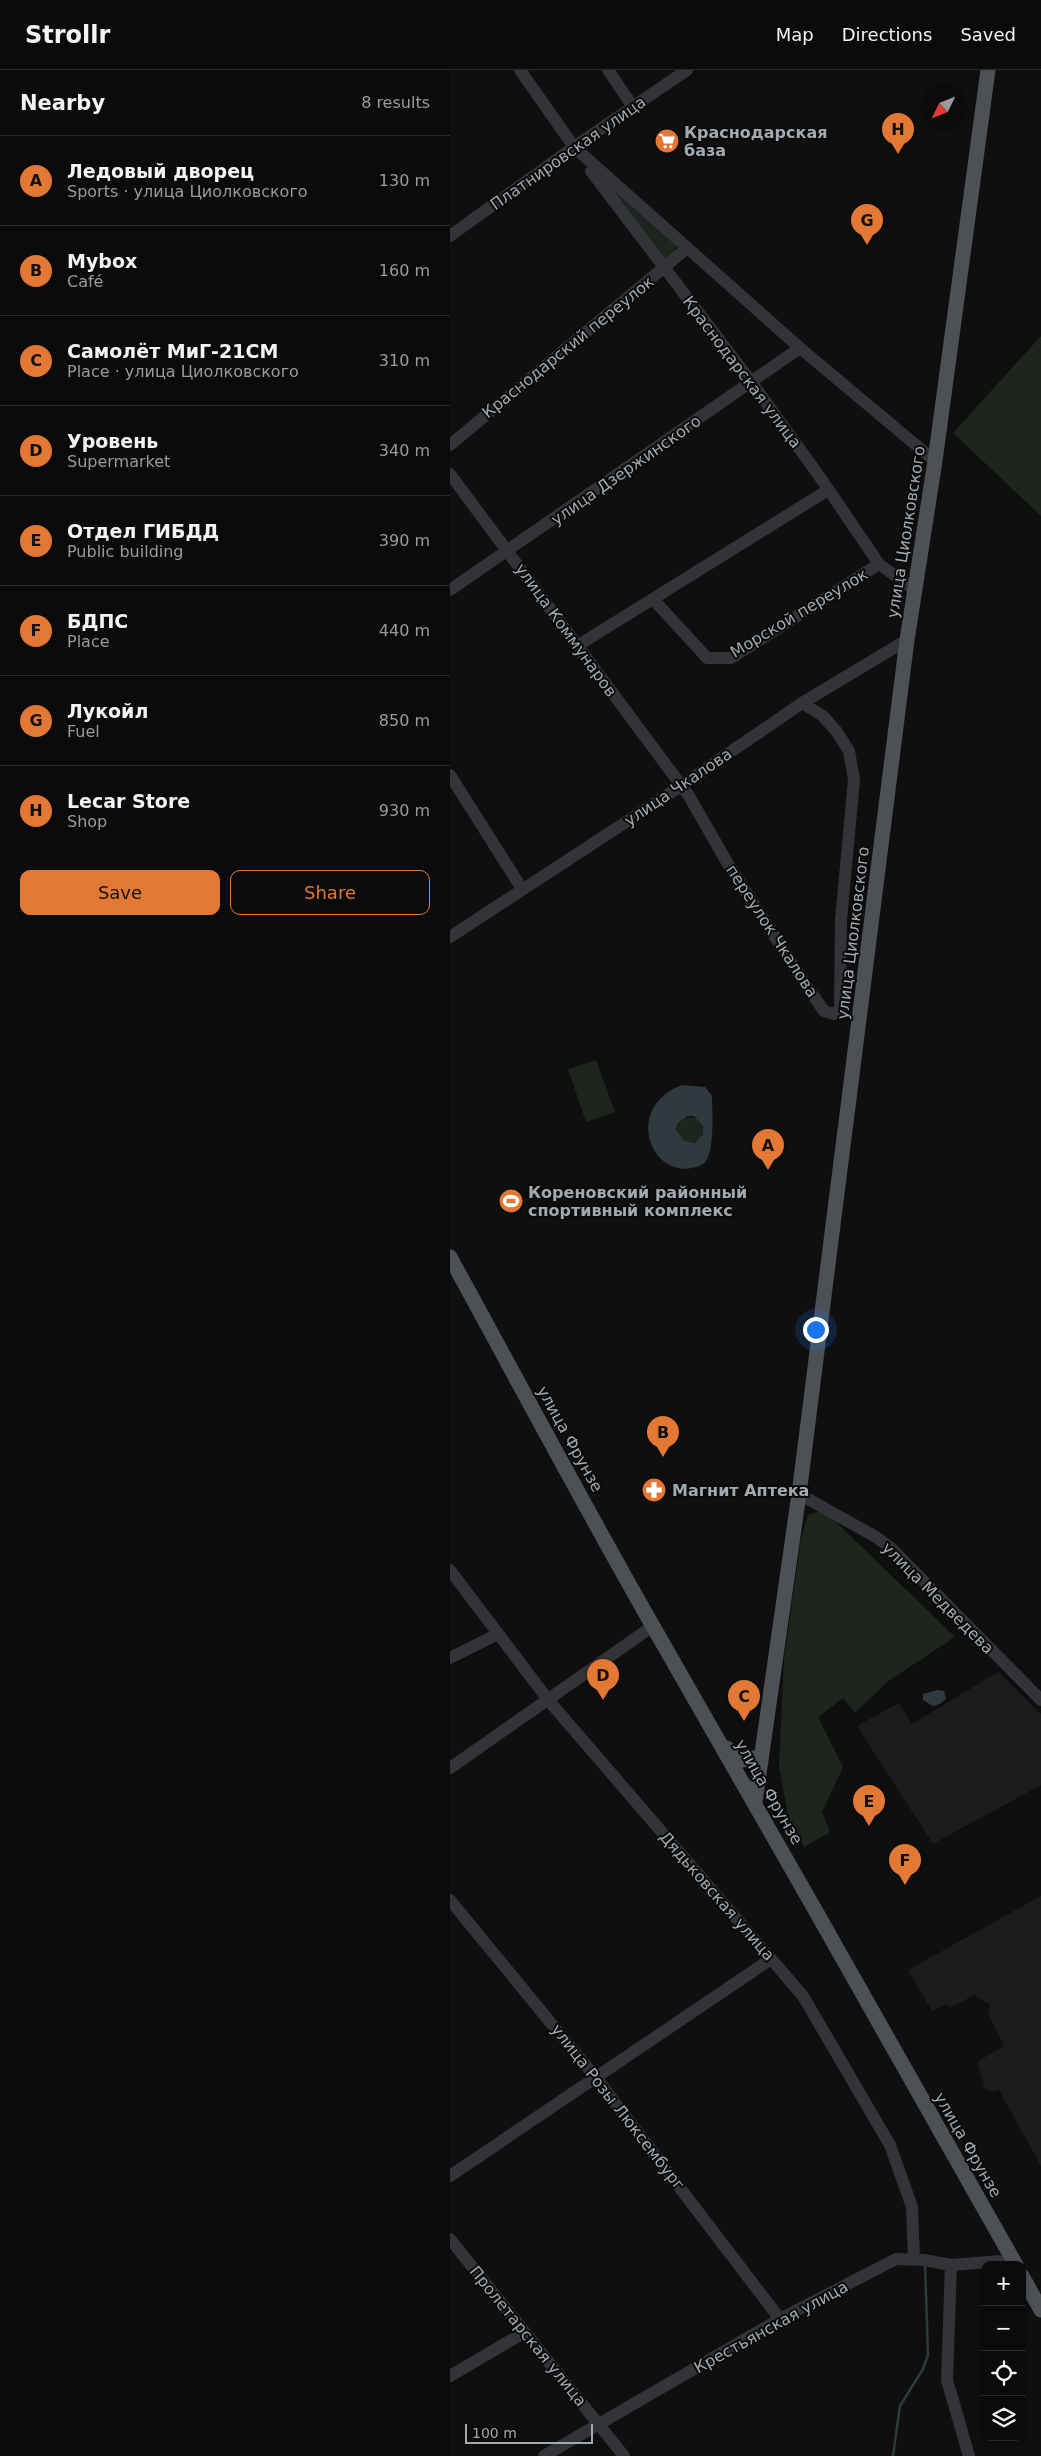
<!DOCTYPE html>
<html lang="en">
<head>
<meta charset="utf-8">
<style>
  :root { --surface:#0b0b0c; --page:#141415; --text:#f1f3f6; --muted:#9a9b9d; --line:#2b2b2d; --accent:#e37834 }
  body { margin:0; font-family:"DejaVu Sans",sans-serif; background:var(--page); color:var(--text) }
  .controls { position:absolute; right:15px; bottom:15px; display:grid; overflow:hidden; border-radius:10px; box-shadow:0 1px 4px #0004 }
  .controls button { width:45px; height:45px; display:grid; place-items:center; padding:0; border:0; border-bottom:1px solid var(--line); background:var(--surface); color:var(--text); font:25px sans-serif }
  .compass { position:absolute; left:471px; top:15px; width:45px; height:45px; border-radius:50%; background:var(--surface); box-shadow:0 1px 4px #0004; rotate:227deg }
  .scale { position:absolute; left:15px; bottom:12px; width:128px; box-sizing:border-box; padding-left:5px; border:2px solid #a1aab0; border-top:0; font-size:14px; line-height:18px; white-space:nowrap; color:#a1aab0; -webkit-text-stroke:4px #0a0a0b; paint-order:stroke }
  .you { position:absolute; left:365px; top:1259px; width:18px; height:18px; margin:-12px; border:4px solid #fff; border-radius:50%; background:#1a73e8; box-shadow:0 0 0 8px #1a73e833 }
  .badge { display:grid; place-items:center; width:32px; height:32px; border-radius:50%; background:var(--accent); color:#111; font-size:16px; font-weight:700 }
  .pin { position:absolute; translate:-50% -41px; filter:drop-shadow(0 1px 2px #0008) }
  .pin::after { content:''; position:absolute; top:26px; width:18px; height:15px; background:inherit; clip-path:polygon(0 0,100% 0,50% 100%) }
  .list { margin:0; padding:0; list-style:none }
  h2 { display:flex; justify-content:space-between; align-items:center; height:65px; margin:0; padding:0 20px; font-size:21px }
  h2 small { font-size:16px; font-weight:400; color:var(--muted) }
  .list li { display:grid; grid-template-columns:32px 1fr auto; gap:15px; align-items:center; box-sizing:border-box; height:90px; padding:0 20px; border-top:1px solid var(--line) }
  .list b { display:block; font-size:19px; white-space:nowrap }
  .list p { margin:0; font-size:16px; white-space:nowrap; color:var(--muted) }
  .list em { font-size:16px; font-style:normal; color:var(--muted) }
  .actions { display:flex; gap:10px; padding:15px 20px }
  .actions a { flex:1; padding:11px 0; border:1px solid var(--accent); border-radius:10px; text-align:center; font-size:18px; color:var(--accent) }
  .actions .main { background:var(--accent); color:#111 }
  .icon { flex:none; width:28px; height:28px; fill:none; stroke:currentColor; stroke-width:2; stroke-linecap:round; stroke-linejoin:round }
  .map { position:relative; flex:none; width:591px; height:2386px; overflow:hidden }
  header { display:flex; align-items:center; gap:30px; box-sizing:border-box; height:70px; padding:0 25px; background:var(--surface); border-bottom:1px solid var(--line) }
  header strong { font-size:24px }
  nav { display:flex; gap:28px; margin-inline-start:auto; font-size:18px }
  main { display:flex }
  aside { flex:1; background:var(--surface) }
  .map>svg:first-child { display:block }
</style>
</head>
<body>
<header>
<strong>Strollr</strong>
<nav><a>Map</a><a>Directions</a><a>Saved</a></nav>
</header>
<main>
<aside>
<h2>Nearby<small>8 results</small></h2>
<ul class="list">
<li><span class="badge">A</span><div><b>Ледовый дворец</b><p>Sports · улица Циолковского</p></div><em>130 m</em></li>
<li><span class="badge">B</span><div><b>Mybox</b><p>Café</p></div><em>160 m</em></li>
<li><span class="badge">C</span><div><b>Самолёт МиГ-21СМ</b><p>Place · улица Циолковского</p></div><em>310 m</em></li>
<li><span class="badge">D</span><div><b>Уровень</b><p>Supermarket</p></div><em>340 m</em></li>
<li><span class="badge">E</span><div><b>Отдел ГИБДД</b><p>Public building</p></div><em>390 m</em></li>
<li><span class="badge">F</span><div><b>БДПС</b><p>Place</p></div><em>440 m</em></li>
<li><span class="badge">G</span><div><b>Лукойл</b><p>Fuel</p></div><em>850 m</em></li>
<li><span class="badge">H</span><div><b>Lecar Store</b><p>Shop</p></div><em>930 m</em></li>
</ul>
<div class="actions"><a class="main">Save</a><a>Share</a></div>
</aside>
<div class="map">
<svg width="591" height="2386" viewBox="0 0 591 2386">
  <rect width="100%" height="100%" fill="#0f0f10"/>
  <g fill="#1b1c1d">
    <path d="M548,1602L591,1644V1715L483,1774L407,1656L449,1633L462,1654Z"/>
    <path d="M591,1826V2096L549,2020L543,2022L535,2018L527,1992L554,1976L538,1944L540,1935L524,1925L500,1938L497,1934L482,1941L458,1900Z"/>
  </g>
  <g fill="#1e241e">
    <path d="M150,107L227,172L224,186L215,192Z"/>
    <path d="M591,266V446L503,363Z"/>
    <path d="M146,990L165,1042L136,1052L118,999Z"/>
    <circle cx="240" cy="1060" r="13"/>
    <path d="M369,1441L386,1452L505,1567L437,1612L405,1643L393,1628L368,1647L393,1697L372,1742L380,1762L354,1777L339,1750L329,1697L334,1590L351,1469L358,1445Z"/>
  </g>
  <g fill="#2e3a3d" fill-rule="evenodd">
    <path d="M232,1015L255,1017L262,1026C262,1043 265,1076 256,1091C253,1095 247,1097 242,1098C200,1107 174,1037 232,1015ZM238,1046H244L253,1056V1064L245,1073L234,1071L226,1060L228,1053Z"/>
    <path d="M488,1620L494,1621L496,1629L490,1634L483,1636L473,1630V1624Z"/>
  </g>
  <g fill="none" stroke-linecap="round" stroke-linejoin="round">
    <path stroke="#2e3a3d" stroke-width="2.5" d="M443,2386L450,2336L473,2299L478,2285L475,2193"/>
    <g stroke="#323437" stroke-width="12">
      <path d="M70,0L124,77L350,278L485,391"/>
      <path d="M158,0L183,37"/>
      <path d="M141,101L302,313L372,410L429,494L465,520"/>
      <path d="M0,166L124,77L237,0"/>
      <path d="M0,375L236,179"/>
      <path d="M0,404L239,726L278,794L358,918L374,941L384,944L390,939L391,850L404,710L399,681L387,662L373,646L352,633"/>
      <path d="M0,520L350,278"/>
      <path d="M203,529L257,588H281L429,494"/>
      <path d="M127,576L378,420"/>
      <path d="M0,705L72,819"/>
      <path d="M0,867L231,716L352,633L457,570"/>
      <path d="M349,1424L426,1467L441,1478L591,1630"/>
      <path d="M0,1500L99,1631L353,1926L440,2075L462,2137L464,2189"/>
      <path d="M0,1588L48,1564"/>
      <path d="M0,1698L203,1556"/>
      <path d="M0,1830L146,2008L330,2249"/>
      <path d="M0,2106L321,1889"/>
      <path d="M0,2169L174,2386"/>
      <path d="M501,2195L497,2310L519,2386"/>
      <path d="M0,2306L75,2262"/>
      <path d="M94,2386L330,2249L446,2189L474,2190L501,2195L563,2190"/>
    </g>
    <g stroke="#4d5054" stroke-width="15">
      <path d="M0,1187C68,1311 134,1436 204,1558C325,1770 447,1982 566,2195"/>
      <path d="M277,1678L292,1690L311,1687"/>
      <path d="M305,1732L349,1424L457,570L485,391L538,0"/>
      <path d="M572,2206L591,2240"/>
    </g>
  </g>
  <defs>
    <symbol id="supermarket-disc" viewBox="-11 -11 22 22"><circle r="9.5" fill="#e37834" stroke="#0a0a0b"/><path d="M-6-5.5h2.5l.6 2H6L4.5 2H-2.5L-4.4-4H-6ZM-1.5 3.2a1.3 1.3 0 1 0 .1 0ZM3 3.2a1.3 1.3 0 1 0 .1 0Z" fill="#fff"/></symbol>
    <symbol id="stadium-disc" viewBox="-11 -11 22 22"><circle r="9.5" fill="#e37834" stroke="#0a0a0b"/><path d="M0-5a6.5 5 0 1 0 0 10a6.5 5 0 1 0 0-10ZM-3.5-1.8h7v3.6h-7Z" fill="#fff"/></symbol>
    <symbol id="pharmacy-disc" viewBox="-11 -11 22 22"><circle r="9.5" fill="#e37834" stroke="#0a0a0b"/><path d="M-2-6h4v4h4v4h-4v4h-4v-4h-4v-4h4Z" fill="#fff"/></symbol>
  </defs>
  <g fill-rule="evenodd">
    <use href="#supermarket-disc" x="203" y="57" width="28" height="28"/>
    <use href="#stadium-disc" x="47" y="1117" width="28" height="28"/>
    <use href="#pharmacy-disc" x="190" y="1406" width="28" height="28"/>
  </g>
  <g text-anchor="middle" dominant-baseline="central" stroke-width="4" stroke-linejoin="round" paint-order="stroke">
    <g font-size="16" font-weight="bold" fill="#a1aab0" stroke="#0a0a0b" text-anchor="start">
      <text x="234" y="62">Краснодарская<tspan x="234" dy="18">база</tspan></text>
      <text x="78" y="1122">Кореновский районный<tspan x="78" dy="18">спортивный комплекс</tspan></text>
      <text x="222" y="1420">Магнит Аптека</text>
    </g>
    <g font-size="16" fill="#a1aab0" stroke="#0a0a0b">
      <text transform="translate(118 83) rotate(-35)">Платнировская улица</text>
      <text transform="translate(118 277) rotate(-39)">Краснодарский переулок</text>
      <text transform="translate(292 302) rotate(53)">Краснодарская улица</text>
      <text transform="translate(176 400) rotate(-35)">улица Дзержинского</text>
      <text transform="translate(456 462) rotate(-81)">улица Циолковского</text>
      <text transform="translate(349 543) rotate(-31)">Морской переулок</text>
      <text transform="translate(116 560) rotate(54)">улица Коммунаров</text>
      <text transform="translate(228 717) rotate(-34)">улица Чкалова</text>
      <text transform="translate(322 861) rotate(57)">переулок Чкалова</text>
      <text transform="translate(403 863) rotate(-83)">улица Циолковского</text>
      <text transform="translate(120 1369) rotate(61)">улица Фрунзе</text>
      <text transform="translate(488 1528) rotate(45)">улица Медведева</text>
      <text transform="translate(319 1722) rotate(60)">улица Фрунзе</text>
      <text transform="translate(267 1826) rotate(49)">Дядьковская улица</text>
      <text transform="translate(168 2037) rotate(52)">улица Розы Люксембург</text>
      <text transform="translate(518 2075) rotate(60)">улица Фрунзе</text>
      <text transform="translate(321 2257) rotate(-29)">Крестьянская улица</text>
      <text transform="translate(78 2266) rotate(51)">Пролетарская улица</text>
    </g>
  </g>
</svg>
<div class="controls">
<button>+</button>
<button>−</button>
<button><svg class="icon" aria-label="locate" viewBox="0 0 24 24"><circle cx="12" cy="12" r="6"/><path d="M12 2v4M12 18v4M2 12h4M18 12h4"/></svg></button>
<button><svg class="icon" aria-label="layers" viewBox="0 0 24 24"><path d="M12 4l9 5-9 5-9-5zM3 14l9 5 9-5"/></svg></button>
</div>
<svg class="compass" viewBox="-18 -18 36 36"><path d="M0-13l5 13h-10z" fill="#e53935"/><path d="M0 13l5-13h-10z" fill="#9a9b9d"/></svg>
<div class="scale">100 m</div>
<div class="you"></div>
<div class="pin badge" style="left:318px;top:1100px">A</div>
<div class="pin badge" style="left:213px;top:1387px">B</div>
<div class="pin badge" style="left:294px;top:1651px">C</div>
<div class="pin badge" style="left:153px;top:1630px">D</div>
<div class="pin badge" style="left:419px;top:1756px">E</div>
<div class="pin badge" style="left:455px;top:1815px">F</div>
<div class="pin badge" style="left:417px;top:175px">G</div>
<div class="pin badge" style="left:448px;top:84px">H</div>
</div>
</main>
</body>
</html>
